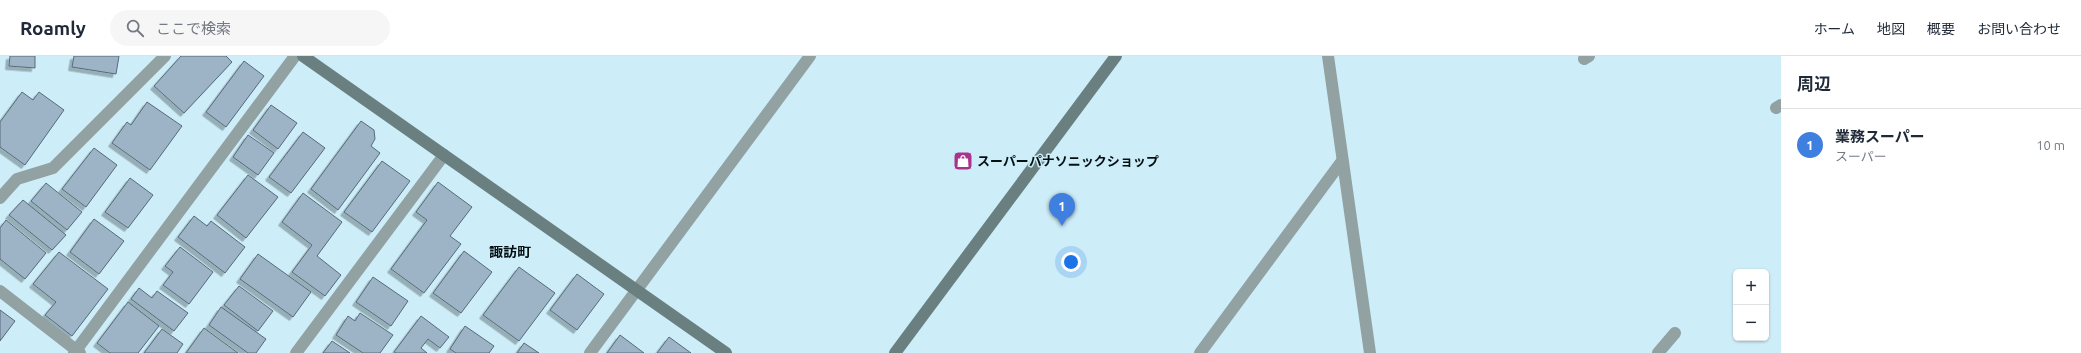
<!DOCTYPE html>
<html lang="ja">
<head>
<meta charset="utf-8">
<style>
  :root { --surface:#fff; --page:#f6f6f7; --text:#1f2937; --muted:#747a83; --line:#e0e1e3; --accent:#7c3aed }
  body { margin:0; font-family:Ubuntu,"Noto Sans JP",sans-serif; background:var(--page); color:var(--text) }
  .controls { position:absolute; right:12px; bottom:12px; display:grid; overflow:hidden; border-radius:6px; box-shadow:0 1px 3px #0004 }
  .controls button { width:36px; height:36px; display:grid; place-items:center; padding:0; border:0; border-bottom:1px solid var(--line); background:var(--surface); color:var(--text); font:20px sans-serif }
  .you { position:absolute; left:1071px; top:206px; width:14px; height:14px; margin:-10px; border:3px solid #fff; border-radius:50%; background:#1a73e8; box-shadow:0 0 0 6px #1a73e833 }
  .badge { display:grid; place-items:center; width:26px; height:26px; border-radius:50%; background:var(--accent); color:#fff; font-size:13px; font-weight:700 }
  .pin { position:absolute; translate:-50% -33px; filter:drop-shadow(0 1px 2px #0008) }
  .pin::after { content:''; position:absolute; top:21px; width:14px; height:12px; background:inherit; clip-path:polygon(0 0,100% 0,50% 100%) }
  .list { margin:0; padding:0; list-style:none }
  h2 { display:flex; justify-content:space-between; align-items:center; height:52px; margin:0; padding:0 16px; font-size:17px }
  h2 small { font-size:13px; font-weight:400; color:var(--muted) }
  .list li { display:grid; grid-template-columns:26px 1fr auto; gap:12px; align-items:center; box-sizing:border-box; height:72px; padding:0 16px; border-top:1px solid var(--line) }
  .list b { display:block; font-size:15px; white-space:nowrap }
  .list p { margin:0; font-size:13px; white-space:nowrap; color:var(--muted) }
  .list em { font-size:13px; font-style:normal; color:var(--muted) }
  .icon { flex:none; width:22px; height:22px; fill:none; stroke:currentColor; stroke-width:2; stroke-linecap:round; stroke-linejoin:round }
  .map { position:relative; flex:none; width:1781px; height:297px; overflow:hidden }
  header { display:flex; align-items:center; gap:24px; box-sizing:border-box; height:56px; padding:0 20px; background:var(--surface); border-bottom:1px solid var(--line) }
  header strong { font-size:19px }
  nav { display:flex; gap:22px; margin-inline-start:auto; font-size:14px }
  .search { width:280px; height:36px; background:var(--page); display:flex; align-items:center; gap:10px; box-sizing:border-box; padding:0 14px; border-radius:22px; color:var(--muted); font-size:15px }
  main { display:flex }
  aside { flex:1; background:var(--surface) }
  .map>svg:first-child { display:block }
</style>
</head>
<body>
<header>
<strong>Roamly</strong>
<div class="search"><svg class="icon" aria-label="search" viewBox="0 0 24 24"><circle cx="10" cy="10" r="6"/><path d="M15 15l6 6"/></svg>ここで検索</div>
<nav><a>ホーム</a><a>地図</a><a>概要</a><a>お問い合わせ</a></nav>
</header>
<main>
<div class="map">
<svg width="1781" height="297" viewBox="0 0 1781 297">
  <defs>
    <filter id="shadow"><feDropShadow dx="-3.5" dy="3.5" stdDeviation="0" flood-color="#0004"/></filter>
  </defs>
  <rect width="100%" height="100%" fill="#cdedf8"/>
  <g fill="#9db3c6" stroke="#566b7c" filter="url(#shadow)">
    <path d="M10,0H35V12L9,10Z"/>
    <path d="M74,0H119L116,18L72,11Z"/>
    <path d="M181,0H226L232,6L184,57L154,30Z"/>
    <path d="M244,5L264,20L226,71L206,56Z"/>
    <path d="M22,36L33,44L39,36L64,54L25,109L0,91V66Z"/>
    <path d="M147,46L182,70L150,114L112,87L127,66L131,69Z"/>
    <path d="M271,49L297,67L278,93L253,74Z"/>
    <path d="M361,65L374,74L375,83L371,90L380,97L338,154L311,133Z"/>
    <path d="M303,76L325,92L291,137L269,121Z"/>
    <path d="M248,79L274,97L258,119L233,101Z"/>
    <path d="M94,92L117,109L86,151L62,133Z"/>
    <path d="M382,105L410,125L372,176L344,156Z"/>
    <path d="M248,119L278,141L246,182L217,159Z"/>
    <path d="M130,122L153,139L128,172L105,156Z"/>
    <path d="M438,126L472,151L450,180L461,188L424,237L391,213L427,164L416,156Z"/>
    <path d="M46,127L82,156L67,174L31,145Z"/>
    <path d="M303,137L342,166L317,200L341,219L325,240L292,216L312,189L282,166Z"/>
    <path d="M23,144L66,179L52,194L9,159Z"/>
    <path d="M194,160L207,170L211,165L245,191L225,217L178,181Z"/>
    <path d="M94,163L124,185L99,218L70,196Z"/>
    <path d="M6,164L46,197L25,223L0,203V172Z"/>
    <path d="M180,191L213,216L189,248L163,229L173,216L165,210Z"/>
    <path d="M464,195L492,216L461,257L433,237Z"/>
    <path d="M59,196L108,233L72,280L45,259L56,246L33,228Z"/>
    <path d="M258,198L311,236L293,261L240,223Z"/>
    <path d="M519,211L555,237L519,285L483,259Z"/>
    <path d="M577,218L604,238L577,274L550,254Z"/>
    <path d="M373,221L408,245L391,270L356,246Z"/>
    <path d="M239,230L273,255L258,275L224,249Z"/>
    <path d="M139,232L152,242L157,235L188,257L174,275L131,243Z"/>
    <path d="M128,246L159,270L138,297H110L97,287Z"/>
    <path d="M221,251L266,283L256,297H248L209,269Z"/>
    <path d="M0,254L15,265L0,285Z"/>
    <path d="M360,257L393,279L380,297H363L336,279L348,260L355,265Z"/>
    <path d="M421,260L449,281L440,292L428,283L421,292L427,297H396L394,296Z"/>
    <path d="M465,270L494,290L489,297H456L450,293Z"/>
    <path d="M204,272L238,297H186Z"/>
    <path d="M162,273L183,288L177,297H144Z"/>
    <path d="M620,279L644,297H607Z"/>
    <path d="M669,281L691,297H657Z"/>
    <path d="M332,285L350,297H323Z"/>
    <path d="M524,287L539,297H517Z"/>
  </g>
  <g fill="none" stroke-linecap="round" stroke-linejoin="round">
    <g stroke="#92a1a1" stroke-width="12">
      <path d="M1584,3L1589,0"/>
      <path d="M1776,52L1781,49"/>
      <path d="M0,142L17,123L53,112L165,0"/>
      <path d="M0,235L80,297"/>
      <path d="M74,297L295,0"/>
      <path d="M296,297L444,99"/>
      <path d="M1658,297L1675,277"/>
    </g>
    <g stroke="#92a1a1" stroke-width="12">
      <path d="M1328,0L1370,297"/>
      <path d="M590,297L810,0"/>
      <path d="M1200,297L1342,105"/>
    </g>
    <g stroke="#6a7f7f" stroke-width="12">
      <path d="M303,0L726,297"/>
      <path d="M895,297L1116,0"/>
    </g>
  </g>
  <defs>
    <symbol id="shop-square" viewBox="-11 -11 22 22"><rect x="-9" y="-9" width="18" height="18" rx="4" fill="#aa348c" stroke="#cdedf8"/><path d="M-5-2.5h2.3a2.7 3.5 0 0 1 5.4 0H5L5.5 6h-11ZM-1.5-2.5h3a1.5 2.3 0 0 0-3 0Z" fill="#fff"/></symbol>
  </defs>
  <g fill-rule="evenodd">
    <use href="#shop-square" x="952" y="94" width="22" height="22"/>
  </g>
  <g text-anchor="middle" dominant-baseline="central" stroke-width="3" stroke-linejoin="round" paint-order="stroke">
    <g font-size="13" font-weight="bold" fill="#040f12" stroke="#cdedf8" text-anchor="start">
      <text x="977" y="105">スーパーパナソニックショップ</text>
    </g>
    <g font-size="14" font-weight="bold" fill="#040f12" stroke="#cdedf8">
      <text x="510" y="196">諏訪町</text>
    </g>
  </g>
</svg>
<div class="controls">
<button>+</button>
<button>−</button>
</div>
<div class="you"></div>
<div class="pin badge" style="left:1062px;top:170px;background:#3f7fe0">1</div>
</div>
<aside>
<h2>周辺<small></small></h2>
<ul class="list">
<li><span class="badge" style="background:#3f7fe0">1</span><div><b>業務スーパー</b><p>スーパー</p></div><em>10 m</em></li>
</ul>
</aside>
</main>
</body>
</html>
